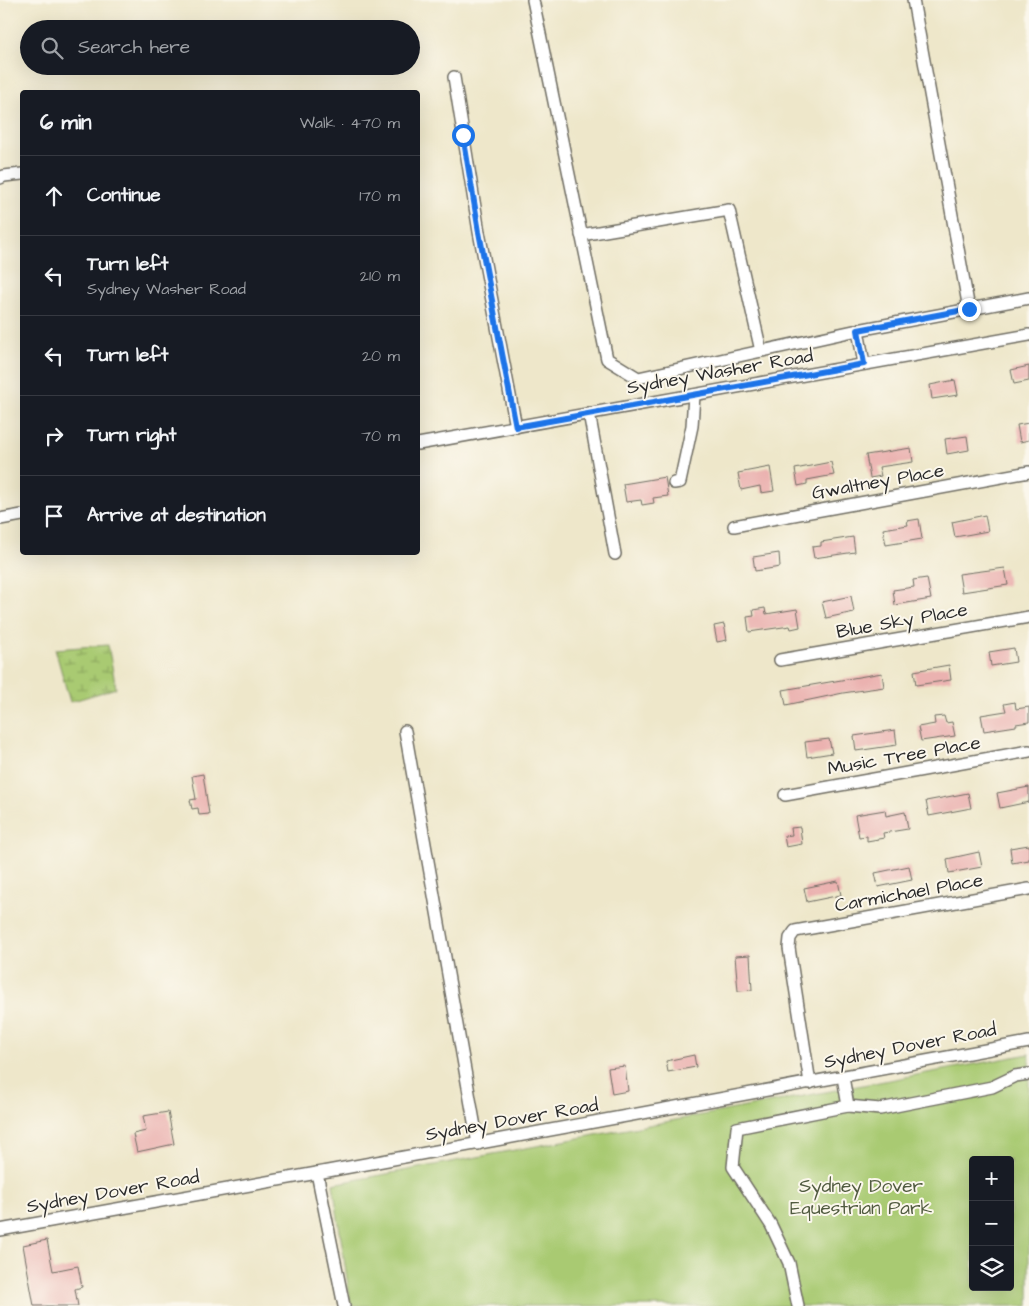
<!DOCTYPE html>
<html lang="en">
<head>
<meta charset="utf-8">
<style>
  :root { --surface:#171b24; --page:#242831; --text:#f1f3f6; --muted:#9ea1a6; --line:#363941 }
  body { margin:0; font-family:"Architects Daughter",sans-serif; background:var(--page); color:var(--text) }
  .controls { position:absolute; right:15px; bottom:15px; display:grid; overflow:hidden; border-radius:5px; box-shadow:0 5px 20px #0002 }
  .controls button { width:45px; height:45px; display:grid; place-items:center; padding:0; border:0; border-bottom:1px solid var(--line); background:var(--surface); color:var(--text); font:25px sans-serif }
  .stop { position:absolute; width:15px; height:15px; margin:-11px; border:4px solid #1a73e8; border-radius:50%; background:#fff }
  .stop.end { background:#1a73e8; border-color:#fff; box-shadow:0 1px 5px #0008 }
  .list { margin:0; padding:0; list-style:none }
  h2 { display:flex; justify-content:space-between; align-items:center; height:65px; margin:0; padding:0 20px; font-size:21px }
  h2 small { font-size:16px; font-weight:400; color:var(--muted) }
  .list li { display:grid; grid-template-columns:32px 1fr auto; gap:15px; align-items:center; box-sizing:border-box; height:80px; padding:0 20px; border-top:1px solid var(--line) }
  .list b { display:block; font-size:19px; white-space:nowrap }
  .list p { margin:0; font-size:16px; white-space:nowrap; color:var(--muted) }
  .list em { font-size:16px; font-style:normal; color:var(--muted) }
  .icon { flex:none; width:28px; height:28px; fill:none; stroke:currentColor; stroke-width:2; stroke-linecap:round; stroke-linejoin:round }
  .map { position:relative; flex:none; width:1029px; height:1306px; overflow:hidden }
  .search { position:absolute; background:var(--surface); box-shadow:0 5px 20px #0002; left:20px; top:20px; width:400px; height:55px; display:flex; align-items:center; gap:12px; box-sizing:border-box; padding:0 18px; border-radius:28px; color:var(--muted); font-size:19px }
  .panel { position:absolute; background:var(--surface); box-shadow:0 5px 20px #0002; left:20px; top:90px; width:400px; height:465px; border-radius:5px }
  .map>svg:first-child { display:block }
</style>
</head>
<body>
<div class="map">
<svg width="1029" height="1306" viewBox="0 0 1029 1306">
  <defs>
    <pattern id="wetland-marsh" width="20" height="14" patternUnits="userSpaceOnUse" patternTransform="scale(1.25)"><rect width="20" height="14" fill="#a9ca72"/><path d="M1 5h8M5 5V1M11 12h8M15 12V8" fill="none" stroke="#8aa45e"/></pattern>
  </defs>
  <rect width="100%" height="100%" fill="#fbf7ec"/>
  <filter id="ink" filterUnits="userSpaceOnUse"><feTurbulence type="fractalNoise" baseFrequency=".02" numOctaves="2"/><feDisplacementMap in="SourceGraphic" scale="10" xChannelSelector="R" yChannelSelector="G"/><feConvolveMatrix kernelMatrix="1 2 1 2 8 2 1 2 1" color-interpolation-filters="sRGB"/></filter>
  <filter id="wash" filterUnits="userSpaceOnUse"><feTurbulence type="fractalNoise" baseFrequency=".0096" numOctaves="4" result="noise"/><feDisplacementMap in="SourceGraphic" scale="20" xChannelSelector="R" yChannelSelector="G"/><feGaussianBlur stdDeviation="1.12" result="paint"/><feColorMatrix in="noise" values="0 0 0 0 0 0 0 0 0 0 0 0 0 0 0 0 0 1.4 0 .05"/><feComposite in="paint" operator="in"/></filter>
  <g filter="url(#wash)">
    <rect width="100%" height="100%" fill="#eee7ca"/>
    <path fill="#a9ca72" stroke="#6a7a4e" fill-rule="evenodd" d="M1029,1054V1306H351L333,1184ZM973,1160H1010V1287H973Z"/>
    <path fill="url(#wetland-marsh)" stroke="#6a7a4e" d="M108,645L116,688L70,702L55,649Z"/>
    <g id="blocks">
      <g fill="#ebb2b0">
        <path d="M1029,366V381L1014,384L1011,370Z"/>
        <path d="M955,380L958,395L932,399L930,385Z"/>
        <path d="M1029,423V440L1020,442L1017,425Z"/>
        <path d="M967,436L969,450L947,454L945,439Z"/>
        <path d="M911,448L913,462L879,467L881,476L870,478L866,455Z"/>
        <path d="M831,462L834,475L807,480V484L798,486L795,469Z"/>
        <path d="M770,467L774,491L761,493L760,486L741,490L738,473Z"/>
        <path d="M665,477L668,496L653,498L654,503L642,505L641,500L626,502L623,484Z"/>
        <path d="M985,515L988,531L955,537L952,522Z"/>
        <path d="M919,519L922,539L886,545L883,529L908,525L907,521Z"/>
        <path d="M853,537L855,552L814,558L812,547L821,546V542Z"/>
        <path d="M779,553L780,567L755,571L753,557Z"/>
        <path d="M1005,568L1008,585L962,592L959,574Z"/>
        <path d="M927,578L931,599L895,605L893,590L914,587L913,580Z"/>
        <path d="M851,596L854,612L826,618L822,602Z"/>
        <path d="M765,608L766,614L797,609L800,627L791,629L790,626L749,632L747,617L754,616L753,610Z"/>
        <path d="M724,624L727,640L717,642L714,626Z"/>
        <path d="M1014,648L1016,662L991,666L989,652Z"/>
        <path d="M949,665L951,680L916,685L914,671Z"/>
        <path d="M882,673L884,687L843,693L786,705L783,690Z"/>
        <path d="M1015,702L1016,709L1029,707V722L1016,724V726L984,731L981,715L1006,711L1004,704Z"/>
        <path d="M944,716L946,723L952,722L955,736L921,741L918,727L935,724L934,717Z"/>
        <path d="M895,730L897,745L856,751L854,736Z"/>
        <path d="M829,739L832,753L807,757L805,742Z"/>
        <path d="M203,774L209,814L199,815L198,808L192,809L190,800L196,799L192,776Z"/>
        <path d="M1029,787V802L1000,808L997,793Z"/>
        <path d="M968,793L971,808L929,816L926,801Z"/>
        <path d="M885,810L886,816L905,812L908,829L883,833L884,838L867,841V836L859,837L855,815Z"/>
        <path d="M800,827L802,844L786,847L784,836L792,835L791,828Z"/>
        <path d="M1029,845V860L1012,863L1010,848Z"/>
        <path d="M979,852L982,867L949,873L947,859Z"/>
        <path d="M909,866L912,880L878,887L875,873Z"/>
        <path d="M838,881L841,895L807,902L804,888Z"/>
        <path d="M750,955L752,990L738,991L735,956Z"/>
        <path d="M694,1055L696,1067L668,1072L666,1061Z"/>
        <path d="M625,1066L628,1091L612,1094L608,1068Z"/>
        <path d="M168,1112L174,1144L137,1152L133,1134L146,1131L143,1116Z"/>
        <path d="M47,1240L53,1271L78,1266L82,1287L75,1289L78,1306H34L23,1245Z"/>
      </g>
    </g>
  </g>
  <g filter="url(#ink)">
    <use href="#blocks" fill-opacity="0" stroke="#6f6d63" stroke-width="1"/>
    <g fill="none" stroke-linecap="round" stroke-linejoin="round">
      <defs>
        <g id="minor">
          <path d="M533,0L607,359L638,378L858,330L864,364"/>
          <path d="M913,0L969,309"/>
          <path d="M454,77L479,232L516,427"/>
          <path d="M0,178L4,176L22,174"/>
          <path d="M581,235L729,210L761,351"/>
          <path d="M858,330L1029,298"/>
          <path d="M589,413L615,554"/>
          <path d="M418,444L1029,335"/>
          <path d="M674,483L680,482L692,426L694,395"/>
          <path d="M0,519L22,515"/>
          <path d="M734,526L1029,472"/>
          <path d="M780,660L1029,617"/>
          <path d="M405,731L478,1144"/>
          <path d="M785,795L1029,751"/>
          <path d="M810,1083L789,948L790,938L795,931L1029,889"/>
          <path d="M848,1106L880,1109L992,1087L1015,1076L1029,1074"/>
          <path d="M317,1173L344,1306"/>
          <path d="M0,1230L317,1173L1029,1042"/>
          <path d="M798,1306L789,1263L771,1225L733,1167L737,1128L848,1106L843,1077"/>
        </g>
      </defs>
      <use href="#minor" stroke="#6f6d63" stroke-width="14"/>
      <use href="#minor" stroke="#fff" stroke-width="11"/>
    </g>
  </g>
  <g fill="none" stroke-linecap="round" stroke-linejoin="round" filter="url(#ink)">
    <path stroke="#1a73e8" stroke-width="6" d="M463,135L479,232L516,427L864,364L858,330L969,309"/>
  </g>
  <g text-anchor="middle" dominant-baseline="central" stroke-width="4" stroke-linejoin="round" paint-order="stroke">
    <g font-size="19" fill="#2b2b2b" stroke="#fbf7ec">
      <text transform="translate(720 372) rotate(-10)">Sydney Washer Road</text>
      <text transform="translate(878 482) rotate(-10)">Gwaltney Place</text>
      <text transform="translate(902 621) rotate(-10)">Blue Sky Place</text>
      <text transform="translate(904 756) rotate(-10)">Music Tree Place</text>
      <text transform="translate(909 893) rotate(-10)">Carmichael Place</text>
      <text transform="translate(910 1046) rotate(-11)">Sydney Dover Road</text>
      <text transform="translate(512 1120) rotate(-10)">Sydney Dover Road</text>
      <text transform="translate(113 1192) rotate(-10)">Sydney Dover Road</text>
    </g>
    <g font-size="19" fill="#515b40" stroke="#fbf7ec">
      <text x="861" y="1186">Sydney Dover<tspan x="861" dy="22">Equestrian Park</tspan></text>
    </g>
  </g>
</svg>
<div class="controls">
<button>+</button>
<button>−</button>
<button><svg class="icon" aria-label="layers" viewBox="0 0 24 24"><path d="M12 4l9 5-9 5-9-5zM3 14l9 5 9-5"/></svg></button>
</div>
<div class="stop" style="left:463px;top:135px"></div>
<div class="stop end" style="left:969px;top:309px"></div>
<div class="search"><svg class="icon" aria-label="search" viewBox="0 0 24 24"><circle cx="10" cy="10" r="6"/><path d="M15 15l6 6"/></svg>Search here</div>
<section class="panel">
<h2>6 min<small>Walk · 470 m</small></h2>
<ul class="list">
<li><svg class="icon" aria-label="ahead" viewBox="0 0 24 24"><path d="M12 20V5M6 11l6-6 6 6"/></svg><div><b>Continue</b></div><em>170 m</em></li>
<li><svg class="icon" aria-label="left" viewBox="0 0 24 24"><path d="M17 20v-9H6M10 6l-5 5 5 5"/></svg><div><b>Turn left</b><p>Sydney Washer Road</p></div><em>210 m</em></li>
<li><svg class="icon" aria-label="left" viewBox="0 0 24 24"><path d="M17 20v-9H6M10 6l-5 5 5 5"/></svg><div><b>Turn left</b></div><em>20 m</em></li>
<li><svg class="icon" aria-label="right" viewBox="0 0 24 24"><path d="M7 20v-9h11M14 6l5 5-5 5"/></svg><div><b>Turn right</b></div><em>70 m</em></li>
<li><svg class="icon" aria-label="arrive" viewBox="0 0 24 24"><path d="M6 21V4h12l-3 4 3 4H6"/></svg><div><b>Arrive at destination</b></div></li>
</ul>
</section>
</div>
</body>
</html>
